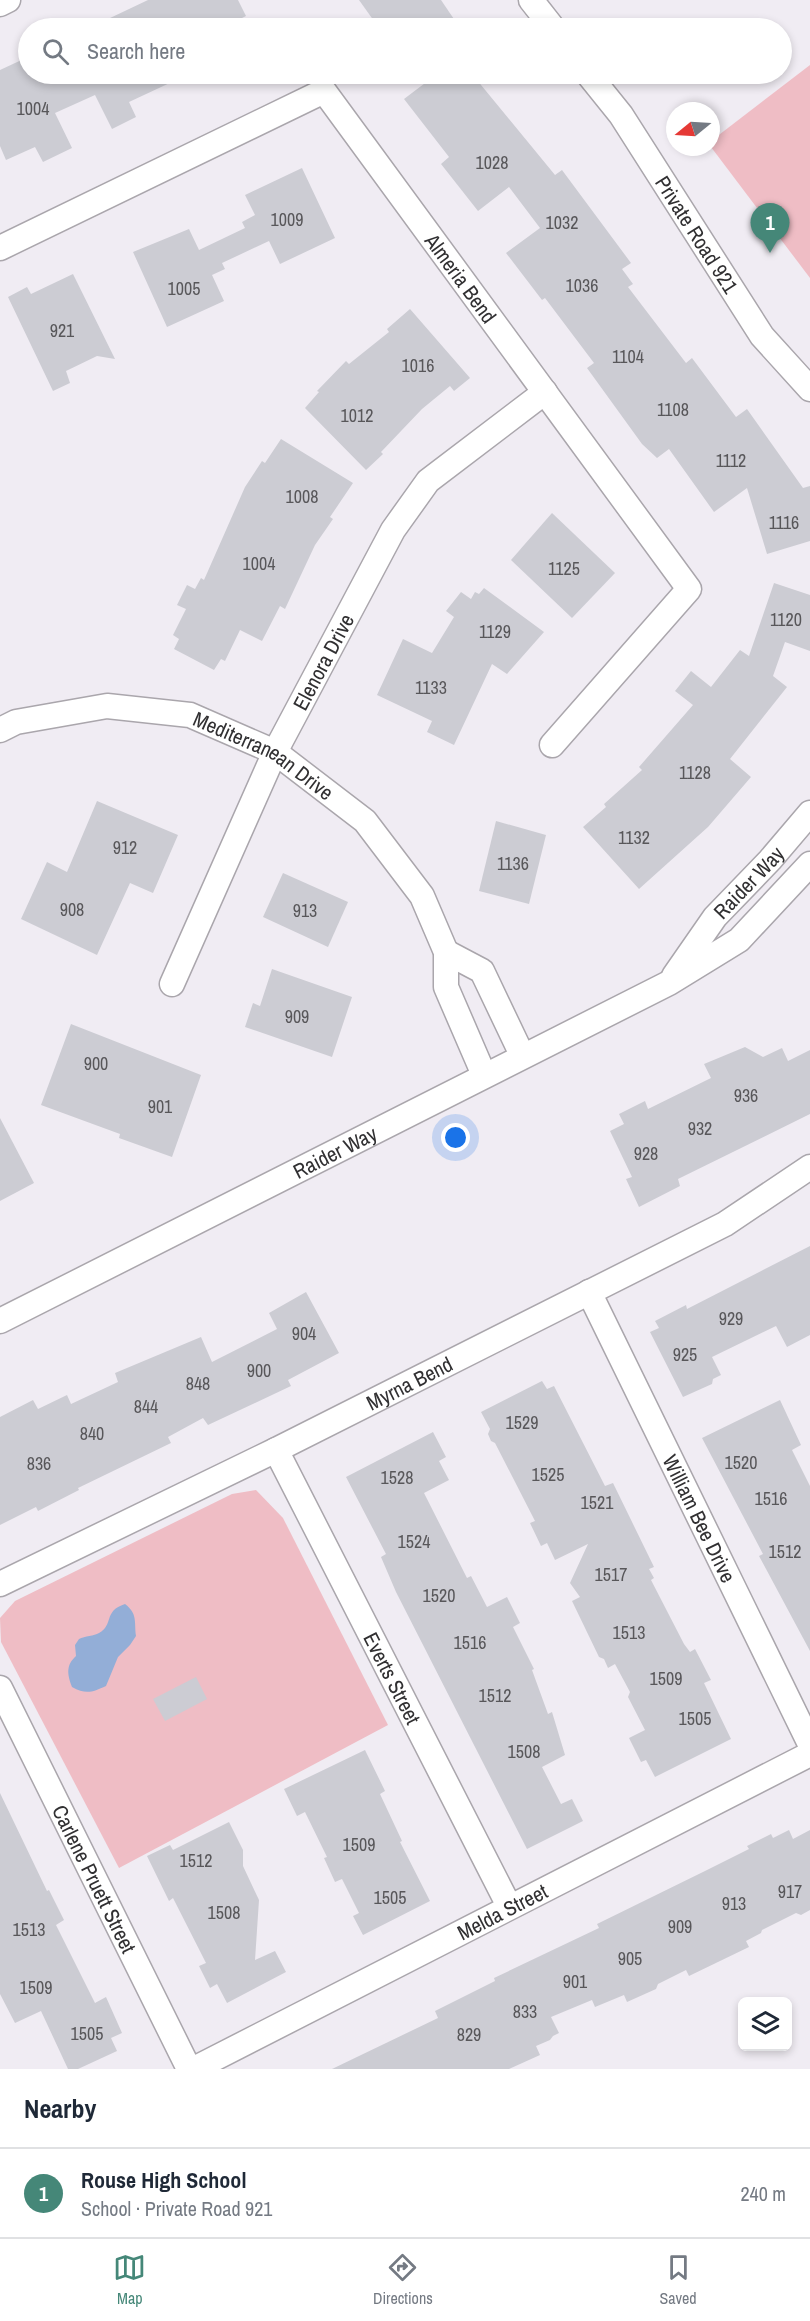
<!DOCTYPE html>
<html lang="en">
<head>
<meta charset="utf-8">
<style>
  :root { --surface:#fff; --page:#f6f6f7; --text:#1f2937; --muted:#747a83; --line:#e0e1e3; --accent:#458778 }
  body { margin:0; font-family:"Archivo Narrow",sans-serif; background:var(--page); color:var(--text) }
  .controls { position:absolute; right:18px; bottom:18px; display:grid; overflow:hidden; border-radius:9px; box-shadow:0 3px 9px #0003 }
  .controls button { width:54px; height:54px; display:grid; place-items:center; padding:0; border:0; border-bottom:2px solid var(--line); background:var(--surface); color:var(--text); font:30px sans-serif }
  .compass { position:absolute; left:666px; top:102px; width:54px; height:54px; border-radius:50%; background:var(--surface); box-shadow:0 3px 9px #0003; rotate:252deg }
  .you { position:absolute; left:456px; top:1138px; width:21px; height:21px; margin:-15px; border:4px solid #fff; border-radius:50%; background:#1a73e8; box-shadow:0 0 0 9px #1a73e833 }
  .badge { display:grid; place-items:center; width:39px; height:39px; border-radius:50%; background:var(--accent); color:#fff; font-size:20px; font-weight:700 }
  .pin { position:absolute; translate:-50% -50px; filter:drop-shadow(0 2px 3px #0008) }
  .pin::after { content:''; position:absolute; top:32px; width:21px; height:18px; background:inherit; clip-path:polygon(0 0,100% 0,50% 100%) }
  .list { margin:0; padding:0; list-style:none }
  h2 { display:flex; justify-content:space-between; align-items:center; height:78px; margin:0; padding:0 24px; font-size:26px }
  h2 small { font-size:20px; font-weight:400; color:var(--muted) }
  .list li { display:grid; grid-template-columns:39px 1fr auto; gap:18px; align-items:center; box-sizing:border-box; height:90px; padding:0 24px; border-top:2px solid var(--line) }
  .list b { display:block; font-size:22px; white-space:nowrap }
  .list p { margin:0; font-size:20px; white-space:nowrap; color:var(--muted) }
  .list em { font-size:20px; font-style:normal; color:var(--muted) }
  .icon { flex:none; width:33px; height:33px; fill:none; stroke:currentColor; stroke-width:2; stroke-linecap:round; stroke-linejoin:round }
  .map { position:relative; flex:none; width:810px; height:2069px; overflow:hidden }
  .search { position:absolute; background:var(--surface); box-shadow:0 3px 9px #0003; left:18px; right:18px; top:18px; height:66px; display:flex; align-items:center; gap:15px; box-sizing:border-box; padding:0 21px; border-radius:33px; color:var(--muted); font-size:22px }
  .sheet { height:168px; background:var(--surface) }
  nav { display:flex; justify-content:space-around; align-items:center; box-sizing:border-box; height:84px; border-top:2px solid var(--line); background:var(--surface); font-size:16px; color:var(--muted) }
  nav a { display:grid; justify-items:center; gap:3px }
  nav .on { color:var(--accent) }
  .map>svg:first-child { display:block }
</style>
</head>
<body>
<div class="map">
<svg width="810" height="2069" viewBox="0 0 810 2069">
  <rect width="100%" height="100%" fill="#f0ecf3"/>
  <g fill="#efbdc5">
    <path d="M810,65V278L711,147V141Z"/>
    <path d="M256,1490L283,1518L388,1725L119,1868L1,1642L0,1618L15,1601L232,1494Z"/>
  </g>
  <path fill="#93aed7" d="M125,1604C138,1614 134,1622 136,1636L130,1645L118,1657L106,1686C93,1692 86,1695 72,1687C67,1674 66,1665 76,1656L75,1645L79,1639C85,1636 94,1636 99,1633C114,1625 103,1611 125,1604Z"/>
  <g fill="#ccccd3">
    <path d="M148,0H238L246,16L236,21L239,28H89Z"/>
    <path d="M359,0H441L460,28H379Z"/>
    <path d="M28,57V74H189L129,102L136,117L112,129L95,95L55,113L72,148L43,162L35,147L6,160L0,146V70Z"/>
    <path d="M437,74H472L555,175L562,170L631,263L622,269L633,284L628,287L686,363L692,358L736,417L747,409L803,488L810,486V541L767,554L747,488L714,512L669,449L657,458L642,444L587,368L594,363L545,298L542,300L506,253L540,228L509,187L478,211L441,164L449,157L404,99Z"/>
    <path d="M302,168L335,238L280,264L269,241L222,263L225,269L212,275L224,301L167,327L133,252L189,229L199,250L245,228L242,222L255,215L245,195Z"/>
    <path d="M73,274L115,359L97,356L66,371L70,383L53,391L8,297L27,287L31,294Z"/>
    <path d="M410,309L470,378L454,391L450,386L422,409L381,452L383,454L366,470L305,408L319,392L317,391L346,361L349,364L389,332L387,329Z"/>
    <path d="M281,439L353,483L330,517L333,519L315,545L285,609L280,606L262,641L240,630L225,661L221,659L214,670L174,649L179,639L173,635L186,609L177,605L187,585L195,589L201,578L204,580L245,487L262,461L265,463Z"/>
    <path d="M552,513L615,573L572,618L511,560Z"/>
    <path d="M774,583L810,595V651L785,642L773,676L787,687L730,759L751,777L708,827L639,889L583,827L606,807L604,804L642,770L639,767L693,705L675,691L691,671L711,687L740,650L749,656Z"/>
    <path d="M484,588L544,632L507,674L492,664L454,745L427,732L432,721L377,695L403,639L432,653L454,617L446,611L461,592L471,599L475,592L479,594Z"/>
    <path d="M97,801L178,835L153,893L130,883L97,955L21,919L47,862L67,872Z"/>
    <path d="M496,821L546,835L529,904L479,891Z"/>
    <path d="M283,873L348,902L328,947L263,917Z"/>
    <path d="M272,969L352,997L332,1057L245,1027L253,1003L260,1006Z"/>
    <path d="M71,1024L201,1075L172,1157L119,1138L120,1134L41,1105Z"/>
    <path d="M745,1047L763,1057L782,1048L788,1061L810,1050V1114L678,1179L680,1186L639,1207L626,1179L632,1177L610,1131L624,1124L619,1114L645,1101L648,1109L711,1078L704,1064Z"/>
    <path d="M0,1118L34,1183L0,1201Z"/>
    <path d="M810,1246V1335L787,1347L776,1326L712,1357L721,1375L713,1379L712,1384L683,1397L650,1332L659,1328L655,1321L686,1305L687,1309Z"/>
    <path d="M306,1292L339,1353L288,1380L291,1386L208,1425L203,1418L168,1437L171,1443L78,1488L79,1490L38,1511L36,1507L0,1525V1417L33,1400L38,1409L67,1395L71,1404L118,1382L115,1373L201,1337L212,1362L277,1329L269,1313Z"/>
    <path d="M542,1381L547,1389L554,1386L605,1486L613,1483L654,1567L649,1569L654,1578L651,1580L684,1644L690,1652L695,1649L711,1680L704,1683L731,1739L655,1777L646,1760L641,1762L629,1738L645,1730L628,1697L630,1692L615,1664L608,1668L604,1659L599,1657L572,1601L580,1597L570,1583L588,1544L555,1560L547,1543L541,1546L530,1523L535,1521L495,1443L491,1441L488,1434L490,1429L481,1412Z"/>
    <path d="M780,1400L801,1445L792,1450L810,1486V1651L759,1556L763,1554L702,1438Z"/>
    <path d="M433,1432L446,1457L439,1461L449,1480L424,1493L467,1578L471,1576L487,1607L507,1597L520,1623L513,1627L534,1669L532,1670L548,1714L552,1712L565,1755L542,1767L561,1804L572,1799L583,1821L527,1849L396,1592L381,1557L386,1554L346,1477Z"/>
    <path d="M196,1677L207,1699L165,1721L153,1699Z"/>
    <path d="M365,1750L385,1791L380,1794L402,1841L400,1842L430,1901L363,1935L353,1916L359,1913L342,1879L335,1882L324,1858L327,1857L305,1812L297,1816L284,1789Z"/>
    <path d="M0,1793L47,1891L49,1890L64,1920L56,1925L95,2003L106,1997L122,2033L111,2038L117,2051L78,2069H68L41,2011L15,2023L0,1994Z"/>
    <path d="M229,1822L243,1850V1866L259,1900L255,1960L275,1951L286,1972L227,2003L217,1984L210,1988L199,1966L206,1963L173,1898L169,1901L147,1856L170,1845L173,1850Z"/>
    <path d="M789,1830L793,1839L810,1830V1910L801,1915L796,1913L762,1930L761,1933L746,1941L749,1947L689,1976L686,1970L658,1984L656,1989L627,2002L624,1995L595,2007L592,2000L551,2017L559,2033L553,2036L550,2040L536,2046L540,2055L509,2069H332L438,2018L435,2011L495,1981L494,1978L599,1928L597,1924L705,1871L749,1849L747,1846L771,1834L773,1838Z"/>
  </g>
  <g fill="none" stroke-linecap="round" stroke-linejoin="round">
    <defs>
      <g id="minor">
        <path d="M531,0L553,28"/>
        <path d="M0,4L8,0"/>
        <path id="s1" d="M588,74L621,115L762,336L810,389"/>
        <path id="s2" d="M0,248L324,91L689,589L552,745"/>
        <path id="s3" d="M0,730L16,722L107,706L190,715L275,752L365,821L422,896L446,952V987L484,1075"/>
        <path d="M446,952L482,971L522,1055"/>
        <path id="s4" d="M674,976L715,917L770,860L810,813"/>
        <path id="s5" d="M172,984L275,752L393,530L428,481L545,392"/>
        <path id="s6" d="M589,1292L810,1744"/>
        <path id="s7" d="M0,1321L669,983L739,940L810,864"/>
        <path id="s8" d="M276,1450L509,1906"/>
        <path id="s9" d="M0,1584L276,1450L725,1224L810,1167"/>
        <path id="s10" d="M0,1688L189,2069"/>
        <path id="s11" d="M194,2069L810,1754"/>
      </g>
    </defs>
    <use href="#minor" stroke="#aaa6ac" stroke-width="27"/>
    <use href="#minor" stroke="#fff" stroke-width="24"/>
  </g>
  <g text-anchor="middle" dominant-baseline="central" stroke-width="4.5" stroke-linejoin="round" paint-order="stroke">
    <g font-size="18" fill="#58575a">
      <text x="33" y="108">1004</text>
      <text x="492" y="162">1028</text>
      <text x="287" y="219">1009</text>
      <text x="562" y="222">1032</text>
      <text x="582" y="285">1036</text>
      <text x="184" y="288">1005</text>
      <text x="62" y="330">921</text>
      <text x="628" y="356">1104</text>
      <text x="418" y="365">1016</text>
      <text x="673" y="409">1108</text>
      <text x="357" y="415">1012</text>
      <text x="731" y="460">1112</text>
      <text x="302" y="496">1008</text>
      <text x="784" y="522">1116</text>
      <text x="259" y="563">1004</text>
      <text x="564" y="568">1125</text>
      <text x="786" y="619">1120</text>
      <text x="495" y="631">1129</text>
      <text x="431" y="687">1133</text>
      <text x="695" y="772">1128</text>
      <text x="634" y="837">1132</text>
      <text x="125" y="847">912</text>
      <text x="513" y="863">1136</text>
      <text x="72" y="909">908</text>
      <text x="305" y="910">913</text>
      <text x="297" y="1016">909</text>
      <text x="96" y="1063">900</text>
      <text x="746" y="1095">936</text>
      <text x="160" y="1106">901</text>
      <text x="700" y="1128">932</text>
      <text x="646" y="1153">928</text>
      <text x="731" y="1318">929</text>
      <text x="304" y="1333">904</text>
      <text x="685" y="1354">925</text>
      <text x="259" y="1370">900</text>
      <text x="198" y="1383">848</text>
      <text x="146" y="1406">844</text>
      <text x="522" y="1422">1529</text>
      <text x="92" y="1433">840</text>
      <text x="741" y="1462">1520</text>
      <text x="39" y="1463">836</text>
      <text x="548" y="1474">1525</text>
      <text x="397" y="1477">1528</text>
      <text x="771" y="1498">1516</text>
      <text x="597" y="1502">1521</text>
      <text x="414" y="1541">1524</text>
      <text x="785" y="1551">1512</text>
      <text x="611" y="1574">1517</text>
      <text x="439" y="1595">1520</text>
      <text x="629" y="1632">1513</text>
      <text x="470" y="1642">1516</text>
      <text x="666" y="1678">1509</text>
      <text x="495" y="1695">1512</text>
      <text x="695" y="1718">1505</text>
      <text x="524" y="1751">1508</text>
      <text x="359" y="1844">1509</text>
      <text x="196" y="1860">1512</text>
      <text x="790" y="1891">917</text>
      <text x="390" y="1897">1505</text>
      <text x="734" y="1903">913</text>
      <text x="224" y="1912">1508</text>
      <text x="680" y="1926">909</text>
      <text x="29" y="1929">1513</text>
      <text x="630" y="1958">905</text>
      <text x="575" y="1981">901</text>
      <text x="36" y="1987">1509</text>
      <text x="525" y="2011">833</text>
      <text x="87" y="2033">1505</text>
      <text x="469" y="2034">829</text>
    </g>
    <g font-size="21" fill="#313032" stroke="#fff">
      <text stroke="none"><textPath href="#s1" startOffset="194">Private Road 921</textPath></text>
      <text stroke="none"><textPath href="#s2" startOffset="592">Almeria Bend</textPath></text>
      <text stroke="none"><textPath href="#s5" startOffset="356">Elenora Drive</textPath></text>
      <text stroke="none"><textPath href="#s3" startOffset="278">Mediterranean Drive</textPath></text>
      <text stroke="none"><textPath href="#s4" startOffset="120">Raider Way</textPath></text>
      <text stroke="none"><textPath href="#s7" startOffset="375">Raider Way</textPath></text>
      <text stroke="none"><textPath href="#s9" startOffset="456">Myrna Bend</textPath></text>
      <text stroke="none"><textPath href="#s6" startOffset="252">William Bee Drive</textPath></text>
      <text stroke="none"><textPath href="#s8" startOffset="256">Everts Street</textPath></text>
      <text stroke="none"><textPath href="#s10" startOffset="213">Carlene Pruett Street</textPath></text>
      <text stroke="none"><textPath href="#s11" startOffset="346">Melda Street</textPath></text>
    </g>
  </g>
</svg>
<div class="controls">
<button><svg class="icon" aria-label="layers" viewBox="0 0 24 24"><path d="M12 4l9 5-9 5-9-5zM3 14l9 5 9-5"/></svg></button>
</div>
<svg class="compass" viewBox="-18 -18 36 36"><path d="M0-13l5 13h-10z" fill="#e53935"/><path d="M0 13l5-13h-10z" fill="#747a83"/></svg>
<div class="you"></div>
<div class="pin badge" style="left:770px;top:253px">1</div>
<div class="search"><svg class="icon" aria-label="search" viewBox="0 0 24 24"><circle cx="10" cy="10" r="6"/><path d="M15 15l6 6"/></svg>Search here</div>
</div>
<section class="sheet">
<h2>Nearby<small></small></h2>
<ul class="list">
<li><span class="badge">1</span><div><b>Rouse High School</b><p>School · Private Road 921</p></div><em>240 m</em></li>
</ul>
</section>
<nav>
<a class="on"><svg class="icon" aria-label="map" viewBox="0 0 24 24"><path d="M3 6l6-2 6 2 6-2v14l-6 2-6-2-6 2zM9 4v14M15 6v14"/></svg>Map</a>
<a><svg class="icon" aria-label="directions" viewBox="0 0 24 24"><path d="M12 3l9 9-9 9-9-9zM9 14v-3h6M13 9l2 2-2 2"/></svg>Directions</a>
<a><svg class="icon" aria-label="saved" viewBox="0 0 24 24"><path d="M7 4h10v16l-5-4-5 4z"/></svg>Saved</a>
</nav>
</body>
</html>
